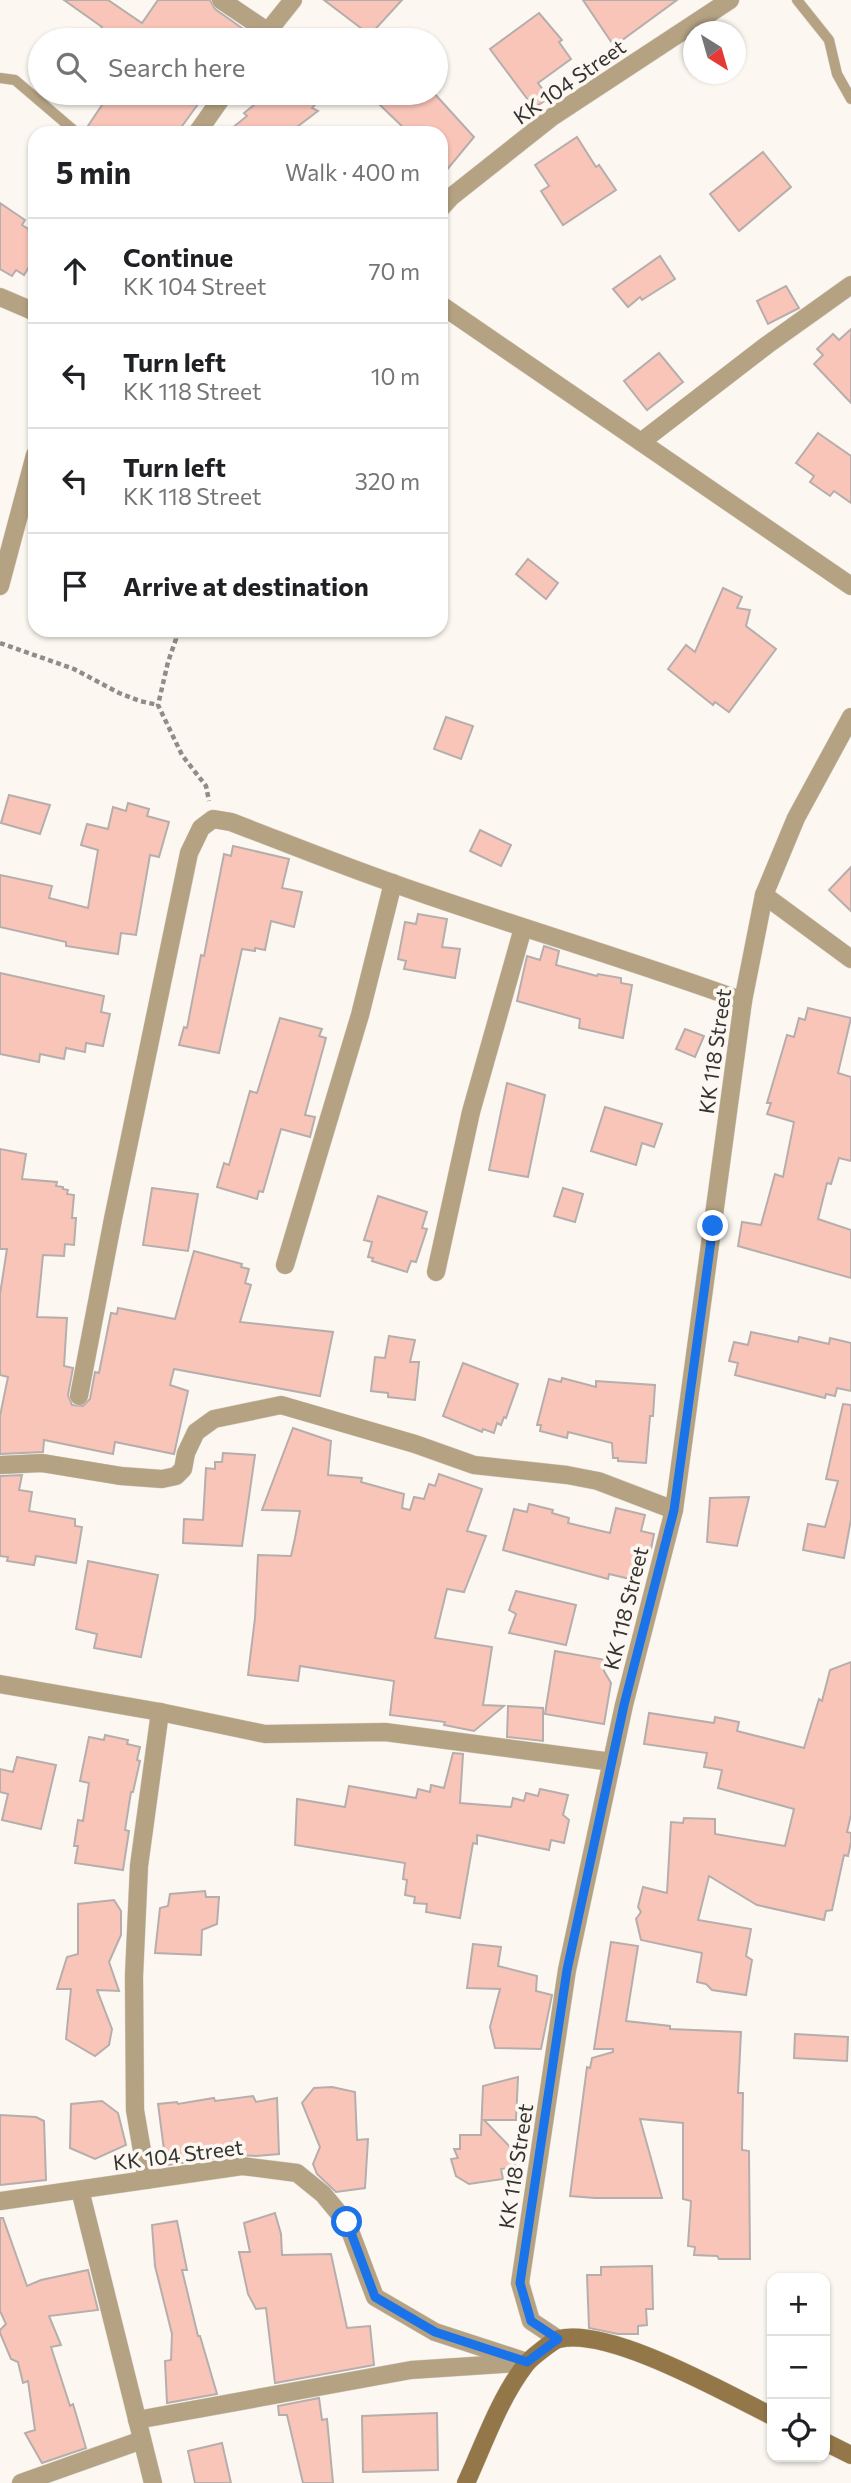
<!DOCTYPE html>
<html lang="en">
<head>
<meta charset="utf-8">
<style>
  :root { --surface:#fff; --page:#f2f2f2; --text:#202124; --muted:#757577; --line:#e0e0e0 }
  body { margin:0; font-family:Commissioner,sans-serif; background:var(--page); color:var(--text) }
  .controls { position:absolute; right:21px; bottom:21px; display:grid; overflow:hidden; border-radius:14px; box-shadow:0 2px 5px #0004 }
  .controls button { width:63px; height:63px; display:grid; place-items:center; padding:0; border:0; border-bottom:2px solid var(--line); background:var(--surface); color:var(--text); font:35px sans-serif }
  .compass { position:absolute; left:683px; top:21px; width:63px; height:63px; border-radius:50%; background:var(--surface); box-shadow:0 2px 5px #0004; rotate:143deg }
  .stop { position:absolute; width:21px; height:21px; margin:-16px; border:5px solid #1a73e8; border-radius:50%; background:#fff }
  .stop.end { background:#1a73e8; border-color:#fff; box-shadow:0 2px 7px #0008 }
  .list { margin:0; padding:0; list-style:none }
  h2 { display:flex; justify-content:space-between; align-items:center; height:91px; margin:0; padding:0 28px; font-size:30px }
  h2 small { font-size:23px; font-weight:400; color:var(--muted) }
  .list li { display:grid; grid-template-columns:46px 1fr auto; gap:21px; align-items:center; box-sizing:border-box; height:105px; padding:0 28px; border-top:2px solid var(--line) }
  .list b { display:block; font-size:26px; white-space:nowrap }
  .list p { margin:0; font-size:23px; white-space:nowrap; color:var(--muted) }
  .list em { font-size:23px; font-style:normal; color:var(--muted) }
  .icon { flex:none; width:38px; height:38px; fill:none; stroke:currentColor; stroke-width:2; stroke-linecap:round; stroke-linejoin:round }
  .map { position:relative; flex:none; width:851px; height:2483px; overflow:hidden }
  .search { position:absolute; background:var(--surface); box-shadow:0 2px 5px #0004; left:28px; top:28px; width:420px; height:77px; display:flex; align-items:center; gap:18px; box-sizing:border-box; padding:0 24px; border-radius:38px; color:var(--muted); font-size:26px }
  .panel { position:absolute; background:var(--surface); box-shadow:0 2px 5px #0004; left:28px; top:126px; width:420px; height:511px; border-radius:21px }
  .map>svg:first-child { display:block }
</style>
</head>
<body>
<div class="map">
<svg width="851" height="2483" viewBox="0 0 851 2483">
  <rect width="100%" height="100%" fill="#fcf8f1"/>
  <g fill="#fac5b9" stroke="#b6aeac" stroke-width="2">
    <path d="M64,0H108L142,23L158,0H210L215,9L246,31L239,40H93L102,27Z"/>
    <path d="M324,0H402L370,35Z"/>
    <path d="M583,0H677L614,46Z"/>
    <path d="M539,13L562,40L559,42L571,59L538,83L549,98L534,108L490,49Z"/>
    <path d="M110,93H206L177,133H99L88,126Z"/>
    <path d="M269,93H325L312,108L318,111L297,127L293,133H226L247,116L244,113Z"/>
    <path d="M389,93H434L474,137L441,177V133H409L377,102Z"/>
    <path d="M577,137L596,167L599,165L616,190L563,225L541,191L549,186L535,165Z"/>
    <path d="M763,152L791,187L739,231L710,194Z"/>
    <path d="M0,203L25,220L22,225L35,233V257L24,275L16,270L12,276L0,269Z"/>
    <path d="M660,256L675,279L642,300L640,297L628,307L613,289Z"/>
    <path d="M786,286L799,308L768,324L757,301Z"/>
    <path d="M851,329V403L814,364L823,355L817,349L833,334L839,340Z"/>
    <path d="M659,353L683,382L647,410L624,381Z"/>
    <path d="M818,433L851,456V503L834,491L830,496L810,482L814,476L796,463Z"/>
    <path d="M528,559L558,583L546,599L516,574Z"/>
    <path d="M723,588L742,597L737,608L750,610L746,626L776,649L729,712L715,702L713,705L668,669L686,645L695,652Z"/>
    <path d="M446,717L473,726L461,759L434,749Z"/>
    <path d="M9,795L50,805L40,834L1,823Z"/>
    <path d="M128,803L149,809L147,816L169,822L159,857L150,855L136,935L121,933L118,954L66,946V942L0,927V875L52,886L49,898L88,908L98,850L81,845L87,824L108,829L113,807L126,811Z"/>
    <path d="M480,830L511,845L501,866L470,851Z"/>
    <path d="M233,846L289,859L282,888L302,892L294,927L271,921L265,950L255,948V951L242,949L219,1053L179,1045L184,1027L187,1028L201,955L204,956L224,854L231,856Z"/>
    <path d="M851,867V911L829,890Z"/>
    <path d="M418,914L447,919L442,947L460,949L455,978L404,969L406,961L398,959L405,922L416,924Z"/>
    <path d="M544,946L559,951L556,965L597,976L598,974L621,978V983L632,985L623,1038L579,1028L580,1019L517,1001L527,956L540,960Z"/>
    <path d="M0,973L104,996L101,1012L110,1014L103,1046L86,1043L85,1052L66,1048L64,1059L40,1054L39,1062L0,1054Z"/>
    <path d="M808,1008L851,1018L838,1073L851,1077V1161L839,1158L831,1184L827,1183L818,1219L851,1230V1278L738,1246L742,1222L761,1225L775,1174L783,1177L794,1122L767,1114L771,1103H767L787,1035L794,1037L799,1018L805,1020Z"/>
    <path d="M280,1018L322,1029L319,1036L326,1038L305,1115L315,1117L310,1137L281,1129L263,1192L259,1191L257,1199L217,1187L224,1163L229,1165L250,1091L257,1093Z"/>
    <path d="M685,1029L704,1036L695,1057L676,1049Z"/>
    <path d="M507,1083L545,1095L528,1177L489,1170Z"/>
    <path d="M605,1107L662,1124L654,1147L642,1143L636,1165L591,1151Z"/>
    <path d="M0,1149L26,1154L22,1179L57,1182L56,1186L63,1187V1189L68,1190L67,1194L74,1195L72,1218H76L74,1245L65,1244L64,1256L43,1255L37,1317L67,1318L64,1366L73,1368L68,1395L72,1405L83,1406L90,1399L95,1372L99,1373L111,1313L117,1314L118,1308L175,1319L194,1251L242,1264L241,1267L249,1269L245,1283L251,1285L240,1322L333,1332L320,1396L174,1369L170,1385L188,1391L174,1454L115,1442L113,1454L44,1440L43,1452L0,1454V1416L8,1377L0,1375V1294L7,1249H0Z"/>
    <path d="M152,1188L198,1194L188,1251L143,1245Z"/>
    <path d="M563,1188L583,1194L575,1222L554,1216Z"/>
    <path d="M378,1196L427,1212L422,1228L427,1229L416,1262L411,1261L407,1272L372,1261L373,1258L368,1257L372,1242L364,1240Z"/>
    <path d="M751,1332L798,1342L799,1337L829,1344L830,1338L851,1343V1391L837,1388L835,1396L826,1394L825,1398L735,1375L738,1363L729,1361L734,1342L748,1345Z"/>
    <path d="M389,1336L415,1340L410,1362H419L415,1400L388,1397V1393L371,1391L375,1357L385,1358Z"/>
    <path d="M463,1363L518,1384L506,1418L504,1417L501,1425L497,1423L494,1433L483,1429L482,1432L443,1416Z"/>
    <path d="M562,1378L596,1387V1381L655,1385L653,1416H650L646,1463L618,1461V1458H613L612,1443L568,1432L567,1438L540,1431L541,1425H537L549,1379L561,1382Z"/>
    <path d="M843,1404L851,1405V1519L844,1558L803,1550L808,1524L825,1527L838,1481L826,1479Z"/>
    <path d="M293,1428L331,1441L328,1475L362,1478L361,1482L404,1494L402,1508L410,1510L414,1497L424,1499L429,1484L435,1486L439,1474L482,1489L467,1531L486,1536L464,1592L447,1589L435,1638L492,1647L483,1705L504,1706L474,1731L444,1725L445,1722L390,1715L394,1681L300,1666L298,1681L248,1675L255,1618L258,1555L291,1556L295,1538L300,1511L262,1510Z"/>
    <path d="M223,1453L255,1455L242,1546L183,1543L184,1519L203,1520L206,1468L215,1469V1462H222Z"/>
    <path d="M22,1475L19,1490L32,1492L29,1511L75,1519V1526L82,1527L76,1563L36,1556L34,1565L7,1561L8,1557L0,1556V1476Z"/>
    <path d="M749,1497L737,1546L707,1542L710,1498Z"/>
    <path d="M529,1504L553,1510L552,1513L569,1518L568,1523L610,1533L616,1508L645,1515L641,1531L654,1534L650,1554L637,1551L630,1579L609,1574L608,1579L503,1550L514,1509L527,1512Z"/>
    <path d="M88,1561L158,1575L141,1657L94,1648L97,1634L76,1629Z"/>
    <path d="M516,1591L576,1605L566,1645L509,1633L516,1614L509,1610Z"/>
    <path d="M555,1651L606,1660L604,1671L611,1683L604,1724L545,1714Z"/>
    <path d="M851,1662V1815L847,1832L851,1833V1842L848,1856L844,1855L832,1910L826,1911L824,1920L757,1905L709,1876L698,1920L751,1929L746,1956L752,1960L746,1995L712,1990L706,1984L697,1982L702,1953L641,1940L636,1919L641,1912L638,1907L643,1887L667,1893L671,1822L683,1823L684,1818L715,1819V1834L785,1846L794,1809L718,1788L722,1770L704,1767L707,1753L644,1744L649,1713L714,1723L715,1717L739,1722L737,1731L804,1748L819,1699L822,1701L830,1670Z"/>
    <path d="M508,1706L543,1708V1741L507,1737Z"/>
    <path d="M105,1735L128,1740L127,1744L140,1747L137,1760L140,1761L133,1792H131L125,1830L129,1831L123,1870L75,1863L78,1846H74L78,1820L83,1821L89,1783L80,1781L89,1737L104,1740Z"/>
    <path d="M453,1753L463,1754L460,1803L511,1807L513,1798L524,1801L526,1793L538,1796L540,1789L568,1795L563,1815L569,1820L564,1843L551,1840L549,1850L477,1835V1844L473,1843L460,1918L426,1912L427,1904L414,1903L415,1897L405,1895L407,1880L403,1879L405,1863L295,1845L297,1799L345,1807L349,1786L416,1798L418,1789L430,1792L431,1785L444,1788Z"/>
    <path d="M17,1757L56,1765L41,1829L2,1820L8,1794L0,1792V1769L13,1772Z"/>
    <path d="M205,1891L206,1897H219L217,1924L202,1930L201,1955L155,1953L160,1908L168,1906L170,1894Z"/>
    <path d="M114,1900L121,1911V1935L109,1962L119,1991L97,1990L112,2029L109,2045L95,2056L66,2039L71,1989H57L67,1957L78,1954V1904Z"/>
    <path d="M611,1942L638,1946L626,2021L670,2026V2029L741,2032L738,2093H743L742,2150L749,2151L750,2259H719L717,2256L694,2255L695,2247L688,2246L691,2201L683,2199V2123L640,2119L662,2198H595L570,2196L587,2067L590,2068L592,2058L613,2052V2049H594Z"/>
    <path d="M473,1944L501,1947L498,1966L537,1976L536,1991L552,1995L541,2049L495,2048L490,2027L500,1989L467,1988Z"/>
    <path d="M795,2034L848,2037L847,2061L794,2058Z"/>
    <path d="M518,2077L516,2120H484L513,2150L515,2167L501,2169L503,2179L469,2184L456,2176L451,2159L458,2158L454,2149H460V2135H481L483,2086Z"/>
    <path d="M332,2087L355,2092L357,2140L368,2139L365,2188L336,2192L317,2174L313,2164L320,2147L302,2103L314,2088Z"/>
    <path d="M253,2096L256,2102L277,2098L279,2154L256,2156L240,2155L166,2165L158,2104L177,2102L178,2104L214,2098L215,2101Z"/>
    <path d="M102,2101L118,2113L126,2145L95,2159L70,2148L71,2104Z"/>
    <path d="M0,2115L36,2117L44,2121L46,2180L0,2185Z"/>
    <path d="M275,2213L281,2234L282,2255L331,2254L347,2328L370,2326L374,2365L275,2383L266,2308L256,2309L248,2294L239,2252H250L244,2223Z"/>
    <path d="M0,2218H3L27,2286L41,2280L88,2270L98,2310L49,2316L61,2345L51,2347L70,2406L73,2404L86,2448L42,2463L25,2433L35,2430L28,2381L23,2383L18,2362L11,2359L0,2333V2330L6,2324L0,2311Z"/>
    <path d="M177,2221L187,2270H182L198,2336H200L217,2394L167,2403L165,2361L171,2360L172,2334L155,2266L152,2225Z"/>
    <path d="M652,2266L653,2309H646L647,2325L638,2326V2334H618L589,2328L587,2275H601V2267Z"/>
    <path d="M319,2398L322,2420L327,2419L333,2483H303L287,2415H279L278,2406Z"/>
    <path d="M437,2413L438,2470L363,2472L362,2416Z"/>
    <path d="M222,2443L231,2483H195L188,2451Z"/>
  </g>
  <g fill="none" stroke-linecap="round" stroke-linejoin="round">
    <defs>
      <g id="lane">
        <path d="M797,0L829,40L837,74L851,99"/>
        <path d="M0,78L15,80L77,133"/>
      </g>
      <g id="street">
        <path d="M221,0L267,31"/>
        <path d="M261,40L293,0"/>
        <path d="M197,133L225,93"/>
        <path d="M441,208L451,197L552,117L730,0"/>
        <path d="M0,297L35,312"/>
        <path d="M441,305L851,586"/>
        <path d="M641,442L767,345L851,285"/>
        <path d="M0,586L35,455"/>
        <path d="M764,895L851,959"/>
        <path d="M285,1265L360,1015L393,883"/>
        <path d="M436,1272L471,1112L523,928"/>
        <path d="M79,1396L113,1219L189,853L201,828L213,819L231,822C286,843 340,865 395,884C510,925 628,959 743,1001"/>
        <path d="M0,1465L42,1463L121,1476L162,1479L176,1476L183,1469L186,1453L196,1432L214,1419L281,1405L415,1444L474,1465L567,1475L598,1481L674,1510"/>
        <path d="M0,1684L160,1712L265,1734L385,1732L612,1762"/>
        <path d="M147,2180L135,2110L134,1976L139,1866L160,1712"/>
        <path d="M80,2190L153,2483"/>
        <path d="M0,2201L242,2166L297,2173L323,2194L347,2223L375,2297L435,2332L527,2362"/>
        <path d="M558,2339L531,2321L520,2283L567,1970L624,1705L674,1510L743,1001L764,895L796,818L851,717"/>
        <path d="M137,2420L411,2370L517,2363"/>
        <path d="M21,2483L142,2440"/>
      </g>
      <g id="secondary">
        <path d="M825,2442L851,2455"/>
        <path d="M466,2483C484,2444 499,2399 526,2364C530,2359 553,2340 559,2339C610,2327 725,2393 772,2416"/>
      </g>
    </defs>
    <use href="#lane" stroke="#d8d5ce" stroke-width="11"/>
    <use href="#street" stroke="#d8d5ce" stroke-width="19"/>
    <use href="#secondary" stroke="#d8d5ce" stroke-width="19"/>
    <g stroke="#908d89" stroke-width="4.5" stroke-dasharray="5 3.5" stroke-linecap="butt">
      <path d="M175,630L176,639L168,662L158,705L182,755L206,786L209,801"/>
      <path d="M0,643L74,669L119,693L140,701L158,705"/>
    </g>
    <use href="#lane" stroke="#b4a283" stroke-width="10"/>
    <use href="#street" stroke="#b4a283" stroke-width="18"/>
    <use href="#secondary" stroke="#937749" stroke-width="18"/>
  </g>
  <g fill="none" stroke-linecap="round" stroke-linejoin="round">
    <path stroke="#1a73e8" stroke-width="9" d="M347,2222L375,2297L435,2332L527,2362L558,2339L531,2321L520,2283L567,1970L624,1705L674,1510L713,1226"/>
  </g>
  <g text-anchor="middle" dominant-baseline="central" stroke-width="7" stroke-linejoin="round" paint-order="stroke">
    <g font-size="21" fill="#353331" stroke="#fcf8f1">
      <text transform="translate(569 81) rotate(-35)">KK 104 Street</text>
      <text transform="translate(714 1051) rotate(-82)">KK 118 Street</text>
      <text transform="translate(625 1608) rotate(-76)">KK 118 Street</text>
      <text transform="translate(178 2154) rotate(-7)">KK 104 Street</text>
      <text transform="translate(515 2166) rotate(-81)">KK 118 Street</text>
    </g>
  </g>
</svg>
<div class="controls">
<button>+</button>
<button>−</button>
<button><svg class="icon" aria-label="locate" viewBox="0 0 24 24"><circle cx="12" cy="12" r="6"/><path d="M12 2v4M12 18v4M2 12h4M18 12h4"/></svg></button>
</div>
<svg class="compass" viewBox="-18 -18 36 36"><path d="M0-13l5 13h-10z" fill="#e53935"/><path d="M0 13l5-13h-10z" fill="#757577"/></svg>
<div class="stop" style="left:347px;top:2222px"></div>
<div class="stop end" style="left:713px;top:1226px"></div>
<div class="search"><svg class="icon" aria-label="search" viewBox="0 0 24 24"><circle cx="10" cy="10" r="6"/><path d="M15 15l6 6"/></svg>Search here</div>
<section class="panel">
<h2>5 min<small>Walk · 400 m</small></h2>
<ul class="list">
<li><svg class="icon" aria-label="ahead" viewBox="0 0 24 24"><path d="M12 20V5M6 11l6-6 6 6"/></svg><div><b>Continue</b><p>KK 104 Street</p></div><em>70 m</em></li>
<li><svg class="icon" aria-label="left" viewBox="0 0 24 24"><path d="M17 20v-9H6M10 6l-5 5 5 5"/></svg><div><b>Turn left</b><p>KK 118 Street</p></div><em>10 m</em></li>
<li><svg class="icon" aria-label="left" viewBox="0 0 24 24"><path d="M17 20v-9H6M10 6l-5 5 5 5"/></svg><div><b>Turn left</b><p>KK 118 Street</p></div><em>320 m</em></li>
<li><svg class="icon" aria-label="arrive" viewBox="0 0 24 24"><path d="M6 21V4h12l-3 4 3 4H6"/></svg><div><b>Arrive at destination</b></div></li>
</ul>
</section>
</div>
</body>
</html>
